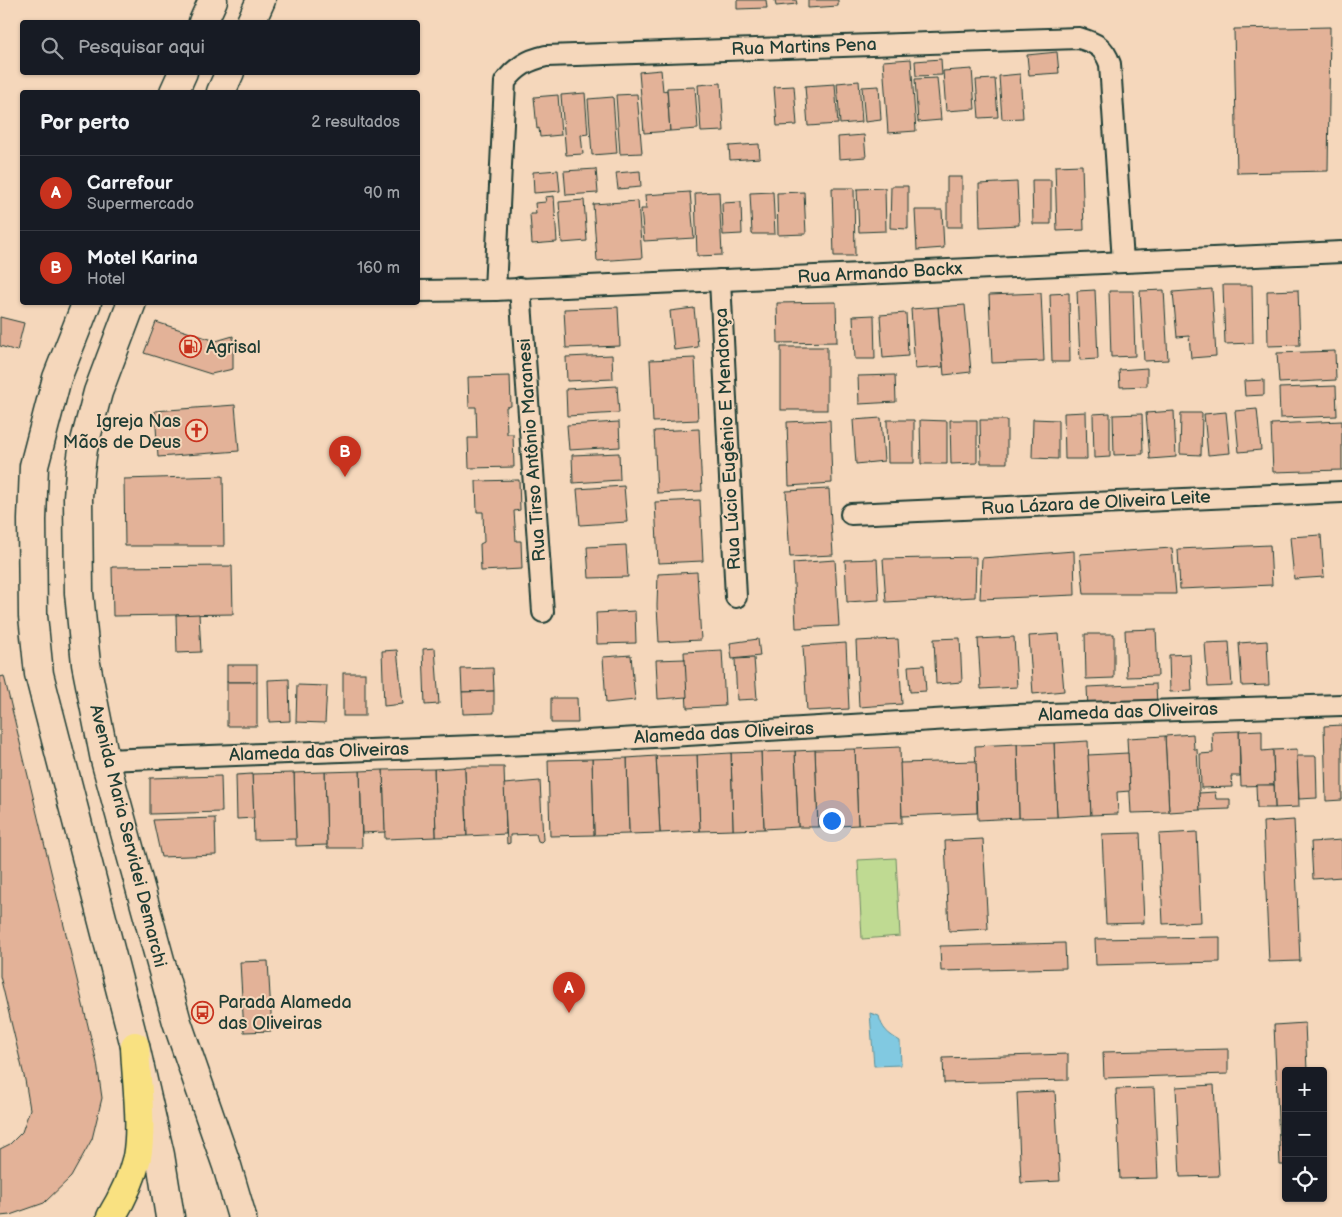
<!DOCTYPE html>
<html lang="pt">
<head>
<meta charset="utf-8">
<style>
  :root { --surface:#171b24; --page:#20242c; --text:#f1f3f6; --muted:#9ea1a6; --line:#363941; --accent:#c8321e }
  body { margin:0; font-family:"Balsamiq Sans",sans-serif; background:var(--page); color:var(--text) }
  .controls { position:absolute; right:15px; bottom:15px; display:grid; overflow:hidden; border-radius:5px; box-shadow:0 1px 4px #0004 }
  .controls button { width:45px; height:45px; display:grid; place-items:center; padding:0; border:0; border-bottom:1px solid var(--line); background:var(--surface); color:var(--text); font:25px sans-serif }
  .you { position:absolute; left:831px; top:820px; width:18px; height:18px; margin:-12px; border:4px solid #fff; border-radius:50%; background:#1a73e8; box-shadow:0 0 0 8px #1a73e833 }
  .badge { display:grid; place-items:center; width:32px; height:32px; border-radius:50%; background:var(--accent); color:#fff; font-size:16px; font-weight:700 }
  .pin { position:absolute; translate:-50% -41px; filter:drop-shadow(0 1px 2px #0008) }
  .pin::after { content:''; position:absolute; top:26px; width:18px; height:15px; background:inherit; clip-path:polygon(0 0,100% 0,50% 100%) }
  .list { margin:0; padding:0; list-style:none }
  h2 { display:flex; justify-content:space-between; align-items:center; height:65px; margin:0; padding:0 20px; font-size:21px }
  h2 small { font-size:16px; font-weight:400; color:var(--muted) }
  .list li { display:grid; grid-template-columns:32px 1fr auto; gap:15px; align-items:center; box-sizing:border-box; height:75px; padding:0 20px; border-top:1px solid var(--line) }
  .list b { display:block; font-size:19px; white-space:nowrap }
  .list p { margin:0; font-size:16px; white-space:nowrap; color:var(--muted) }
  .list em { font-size:16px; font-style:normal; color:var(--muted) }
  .icon { flex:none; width:28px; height:28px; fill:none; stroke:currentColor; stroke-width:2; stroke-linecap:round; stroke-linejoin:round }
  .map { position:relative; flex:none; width:1342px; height:1217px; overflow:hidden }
  .search { position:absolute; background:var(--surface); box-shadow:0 1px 4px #0004; left:20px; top:20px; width:400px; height:55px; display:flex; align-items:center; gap:12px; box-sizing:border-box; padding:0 18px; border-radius:5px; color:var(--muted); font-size:19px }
  .panel { position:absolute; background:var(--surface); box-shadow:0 1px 4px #0004; left:20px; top:90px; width:400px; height:215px; border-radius:5px }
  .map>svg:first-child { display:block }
</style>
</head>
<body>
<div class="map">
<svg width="1342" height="1217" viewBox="0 0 1342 1217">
  <rect width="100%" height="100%" fill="#f5d7bb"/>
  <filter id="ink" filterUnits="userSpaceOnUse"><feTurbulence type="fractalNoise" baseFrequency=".02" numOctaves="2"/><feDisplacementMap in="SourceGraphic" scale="10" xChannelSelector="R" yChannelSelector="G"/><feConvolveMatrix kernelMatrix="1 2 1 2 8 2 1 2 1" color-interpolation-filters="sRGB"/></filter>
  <g filter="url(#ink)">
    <path fill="#bfda92" stroke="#6f8c63" d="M896,858L900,936L862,939L858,860Z"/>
    <path fill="#81c9e1" stroke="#5a919c" d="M870,1013L879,1016C882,1029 888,1034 900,1041L901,1065L874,1066Z"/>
    <g fill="#e3b298" stroke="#1f3d34">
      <path d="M737,0H766L767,8L737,9Z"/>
      <path d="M775,0H796L797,4L776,6Z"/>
      <path d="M808,0H838V6L808,8Z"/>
      <path d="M1330,27L1328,171L1237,173L1234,29Z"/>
      <path d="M1057,52L1059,73L1029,75L1027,55Z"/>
      <path d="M911,59L916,131L888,133L883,61Z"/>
      <path d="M941,59L942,75L916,76L915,61Z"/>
      <path d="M972,69L975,109L946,111L943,71Z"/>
      <path d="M661,70L663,91L667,90L670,131L644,133L639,72Z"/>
      <path d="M1020,74L1023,118L1002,119L999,76Z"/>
      <path d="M937,78L941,120L918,122L915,79Z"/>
      <path d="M995,79L998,117L979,118L976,80Z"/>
      <path d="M859,81L862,122L840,124L837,83Z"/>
      <path d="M721,83L724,131L701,132L698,85Z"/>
      <path d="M835,84L838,124L808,126L805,86Z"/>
      <path d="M794,86L797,125L777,126L774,87Z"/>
      <path d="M879,86L881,120L865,122L862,87Z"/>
      <path d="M695,87L698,129L670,131L667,88Z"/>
      <path d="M585,93L588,134L581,135L583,154L566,155L561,95Z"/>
      <path d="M637,94L642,153L620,154L616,95Z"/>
      <path d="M558,95L561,135L540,137L539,128L537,129L534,97Z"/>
      <path d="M613,97L617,153L592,155L588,99Z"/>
      <path d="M864,135L866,157L839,159L838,137Z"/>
      <path d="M759,144L760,158L730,160L729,146Z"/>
      <path d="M1082,165L1084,230L1057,231L1055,166Z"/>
      <path d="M596,169L598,193L566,195L564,171Z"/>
      <path d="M558,170L560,191L534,193L533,172Z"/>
      <path d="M640,171L641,187L618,189L616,173Z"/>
      <rect x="947" y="177" width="15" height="50"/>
      <path d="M1032,180H1051V224H1033Z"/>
      <path d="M1017,182L1019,225L980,227L979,184Z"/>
      <path d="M891,186H908V229L890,228Z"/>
      <path d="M832,188H854L855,256H834Z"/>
      <path d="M885,188L886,231L859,232L857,189Z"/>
      <path d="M690,192L694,238L644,241L641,209H646L645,195Z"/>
      <path d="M719,192L722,255L697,256L695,193Z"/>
      <path d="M773,192L775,234H752L750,193Z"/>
      <path d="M804,192L806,234L778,235L777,193Z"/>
      <path d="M554,196L557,242L532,244L530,214H536L535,203L546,202L545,197Z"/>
      <path d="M584,200L587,241L562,243L559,202Z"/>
      <path d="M638,201L642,258L597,261L593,204Z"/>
      <path d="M741,202L742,234L723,235L722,203Z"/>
      <path d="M915,210H942L944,248L917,250Z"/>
      <path d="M1223,285H1252L1253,343L1225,344Z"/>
      <path d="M1212,289L1216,356L1191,358L1189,336L1177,337L1173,292Z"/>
      <path d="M1095,290L1098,359L1080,360L1077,291Z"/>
      <path d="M1164,290L1168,360L1144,361L1140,291Z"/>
      <path d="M1298,290L1300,345L1268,346L1267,291Z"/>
      <path d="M1109,291H1133L1135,356L1111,357Z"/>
      <path d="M1041,293L1044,361L992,363L989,295Z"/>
      <path d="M1069,293L1070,362H1052L1050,294Z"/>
      <path d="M836,302L837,342L778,343L777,303Z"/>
      <path d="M965,305L971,372L944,375L938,307Z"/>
      <path d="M618,307L620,346L566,348L564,309Z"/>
      <path d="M938,307L943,367L915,369L911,309Z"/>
      <path d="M694,308L698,347L674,350L670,311Z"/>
      <path d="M906,313L908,356L883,358L880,315Z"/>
      <path d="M874,315L875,359H855L853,316Z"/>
      <path d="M0,317L24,323L17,351L0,346Z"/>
      <path d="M156,322L216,341L233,336V369L211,374L144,353Z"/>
      <rect x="781" y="347" width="46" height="63"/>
      <path d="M1335,351L1336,380L1279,383L1277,353Z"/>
      <path d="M612,355L613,379L567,381L566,357Z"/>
      <path d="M695,358L698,420L653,422L650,360Z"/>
      <path d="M1147,368V386L1120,387L1119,370Z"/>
      <path d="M895,375L896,402L859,404L858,376Z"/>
      <path d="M510,376L511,406L506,407L507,434H513L514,467L469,468L468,438H477L476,407H469L468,377Z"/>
      <path d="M1264,380V395L1245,396L1244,381Z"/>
      <path d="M617,386L619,413L567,416L566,389Z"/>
      <path d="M1336,386L1337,416L1280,418L1279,388Z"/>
      <path d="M235,405L239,451L158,457L155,411Z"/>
      <path d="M1257,409L1261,450L1239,452L1235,411Z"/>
      <path d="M1174,411L1176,457L1150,459L1146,413Z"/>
      <path d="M1086,412L1087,459H1065L1064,413Z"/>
      <path d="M1226,412L1230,453L1208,455L1204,414Z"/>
      <path d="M1110,413V457L1094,458L1093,414Z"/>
      <path d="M1181,413H1202L1201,455L1180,454Z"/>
      <path d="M1142,414L1143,454L1114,455L1113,415Z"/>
      <path d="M881,418L884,461L856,464L853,420Z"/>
      <path d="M1033,419L1058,420V459L1032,458Z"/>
      <path d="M830,420L832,483L789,486L787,422Z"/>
      <path d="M887,420H914V463H888Z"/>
      <path d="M920,420L947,421V464H921Z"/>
      <path d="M950,420H977V463L951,464Z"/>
      <path d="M980,420H1007V463H981Z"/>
      <path d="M1342,421V470L1273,472L1271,424Z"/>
      <path d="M619,422L620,447L569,450L567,425Z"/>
      <path d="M699,429L702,491L657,493L654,431Z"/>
      <path d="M619,453L620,480L573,483L572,455Z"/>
      <path d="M223,476L224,546H125L124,479Z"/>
      <path d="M519,480L520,510L514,511L516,541H521L522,569L481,571L480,544L484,542L483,512H477L476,481Z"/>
      <path d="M624,486L627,522L580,525L577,489Z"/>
      <path d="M829,489L833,555L790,557L786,491Z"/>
      <path d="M700,500L703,561L658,563L655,502Z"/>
      <path d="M1321,535L1324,577L1294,579L1290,537Z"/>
      <path d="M626,545L628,577L589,578L587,547Z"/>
      <path d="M1270,545L1272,585L1180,589L1178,549Z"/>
      <path d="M1172,548L1176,594H1084L1080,554Z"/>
      <path d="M1074,551L1075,595L980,599L982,558Z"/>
      <path d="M976,557L975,597L886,602L883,559Z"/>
      <path d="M877,559L879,600L847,602L845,560Z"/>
      <path d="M835,560L839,626L796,628L793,563Z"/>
      <path d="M232,566L233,614L113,616L112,567Z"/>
      <path d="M697,572L701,640L659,642L657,606L658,574Z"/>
      <path d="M635,611L636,643L597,644L596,613Z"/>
      <path d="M199,614L201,652L177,653L176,615Z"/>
      <path d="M1156,629L1158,676L1127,677L1125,630Z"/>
      <path d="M1059,634L1064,691L1033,694L1029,636Z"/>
      <path d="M1085,634H1114V678L1086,679Z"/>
      <path d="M1014,637L1017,687L981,689L978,639Z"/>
      <path d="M960,638L962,682L936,684L934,639Z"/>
      <path d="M758,639L760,656L732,659L730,643Z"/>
      <path d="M898,639L902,704L859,707L856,641Z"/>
      <path d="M1267,641L1269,685L1242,686L1239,643Z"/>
      <path d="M1229,642L1232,686L1208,687L1205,643Z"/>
      <path d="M846,643L849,709L807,711L803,646Z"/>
      <path d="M435,648L439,704L425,705L423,649Z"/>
      <path d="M397,650L403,704L384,706L382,651Z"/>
      <path d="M722,650L725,706L687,708L684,652Z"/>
      <path d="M1190,654L1192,691L1170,692L1169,655Z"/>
      <path d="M631,655L635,700L606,703L603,657Z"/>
      <path d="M754,658L757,699L737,700L735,659Z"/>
      <path d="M685,659L687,697L658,699L656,660Z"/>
      <rect x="227" y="665" width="30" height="17"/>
      <path d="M924,665L926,691L910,692L908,666Z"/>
      <path d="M493,668L494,691L462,692L461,669Z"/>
      <rect x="343" y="673" width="22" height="43"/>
      <path d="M4,676L97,1063L102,1098L92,1139L71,1177L44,1203L10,1215L0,1216V1149L10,1144L22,1132L30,1109L25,1080L0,976V677Z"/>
      <path d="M289,679L290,721L269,722L268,680Z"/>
      <rect x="227" y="682" width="30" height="44"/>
      <path d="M1156,684L1157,705L1088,708L1087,687Z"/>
      <path d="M297,685L327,686L325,723L296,722Z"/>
      <path d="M494,691V713L463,714L462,692Z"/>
      <path d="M551,698H577L578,723H551Z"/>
      <path d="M1342,725V800L1326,801L1324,726Z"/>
      <path d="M1262,730V751L1273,750L1274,785L1241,786L1239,731Z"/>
      <path d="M1239,731L1240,776H1231L1232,787L1201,788L1200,754L1213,753L1212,732Z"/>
      <path d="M1193,734L1194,749H1197L1200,810L1169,812L1165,736Z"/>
      <path d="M1165,736L1169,812L1131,813L1127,738Z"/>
      <path d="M1088,741L1091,815L1057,817L1054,743Z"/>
      <path d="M1054,743L1057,817L1019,818L1017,744Z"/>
      <path d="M1017,744L1019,818L978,820L975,746Z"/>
      <path d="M900,747L902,823L858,825L855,749Z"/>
      <path d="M855,749L858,825L818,827L815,750Z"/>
      <path d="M1297,749L1299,807L1275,808L1273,750Z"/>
      <path d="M815,750L818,827H798L795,751Z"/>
      <path d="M795,751L798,827L764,829L761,752Z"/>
      <path d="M761,752L764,829L733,830L731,753Z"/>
      <path d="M731,753L733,830L700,831L697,755Z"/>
      <path d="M1128,753L1130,791L1117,792L1118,814L1091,815L1088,755Z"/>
      <path d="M697,755L700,831L660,833L656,756Z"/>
      <path d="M656,756L660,833L629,834L627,758Z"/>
      <path d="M1297,756H1316L1317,798L1299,799Z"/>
      <path d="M627,758L629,834L594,835L592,759Z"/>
      <path d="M592,759L594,835L550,836L548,760Z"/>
      <path d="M976,761L977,813L902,816L900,763Z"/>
      <path d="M465,767L467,836L436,837L434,769Z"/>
      <path d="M465,767H504L506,834L467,836Z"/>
      <path d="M434,769L436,837L385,839L383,770Z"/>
      <path d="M383,770L385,832L362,833L360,771Z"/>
      <path d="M360,771L362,848H327L325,772Z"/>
      <path d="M325,772L327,845L296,846L294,773Z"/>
      <path d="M294,773L296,839L254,840L252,774Z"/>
      <path d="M252,774L254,818L237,819L236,775Z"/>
      <path d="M221,776L222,812L150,814V778Z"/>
      <path d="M540,781L543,840L541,842L538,841L536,834L510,835V843L507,844L504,784Z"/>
      <path d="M1256,785H1274L1275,808H1257Z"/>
      <path d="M1215,792L1216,799H1230V809L1200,810L1199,793Z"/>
      <path d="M215,818L216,855L161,857L153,820Z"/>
      <path d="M1294,820L1300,961L1269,962L1263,822Z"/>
      <path d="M1197,832L1201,922L1163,924L1159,834Z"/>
      <path d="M1140,833L1144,923L1106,924L1102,834Z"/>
      <path d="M983,839L988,929L949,931L945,841Z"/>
      <path d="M1342,840V877L1313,879L1311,842Z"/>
      <path d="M1220,937V962L1096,965L1095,939Z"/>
      <path d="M1065,943L1066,968L941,971L940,946Z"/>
      <path d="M268,961L272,1031L244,1032L240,962Z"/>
      <path d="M1305,1023L1307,1071H1286V1165H1280L1274,1025Z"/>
      <path d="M1228,1049V1074L1104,1078L1103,1052Z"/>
      <path d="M1068,1054V1080L944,1083L943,1058Z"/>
      <path d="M1214,1085L1219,1176L1180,1177L1176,1087Z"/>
      <path d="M1154,1088L1158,1178L1120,1179L1116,1089Z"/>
      <path d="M1055,1091L1060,1181L1021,1183L1017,1093Z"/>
    </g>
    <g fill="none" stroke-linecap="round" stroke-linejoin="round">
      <defs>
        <g id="street">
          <path d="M720,280L736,597"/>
          <path d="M520,288L543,612"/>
          <path d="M495,290L505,82C516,67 528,60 546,56L1079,38C1096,43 1104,47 1110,64L1123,262"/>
          <path d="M418,291L495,290L839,275L1342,252"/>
          <path d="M851,514L1342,492"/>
          <path d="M105,760L554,743L1016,715L1342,705"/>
        </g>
        <g id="secondary">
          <path d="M203,22L213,0"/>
          <path d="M251,22L261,0"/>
          <path d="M174,92L183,72"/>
          <path d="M221,92L230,72"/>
          <path d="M87,302L57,378L34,466L32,520L33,616L39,674L135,1046L160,1155L170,1217"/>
          <path d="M132,302L98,392L83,449L80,471L78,497L79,593L86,664L105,760L177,1022L227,1166L242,1217"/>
        </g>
        <path id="highway" d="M111,1217C122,1199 132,1178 137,1157C143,1125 136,1080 135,1046"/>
      </defs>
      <use href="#street" stroke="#1f3d34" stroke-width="24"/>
      <use href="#secondary" stroke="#1f3d34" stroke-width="31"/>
      <use href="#highway" stroke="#1f3d34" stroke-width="31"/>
      <use href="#street" stroke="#f5d7bb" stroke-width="20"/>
      <use href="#secondary" stroke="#f5d7bb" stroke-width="28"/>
      <use href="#highway" stroke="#f9e181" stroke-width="28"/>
    </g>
  </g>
  <defs>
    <symbol id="fuel-ring" viewBox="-11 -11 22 22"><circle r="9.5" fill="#f5d7bb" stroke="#c8321e" stroke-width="1.5"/><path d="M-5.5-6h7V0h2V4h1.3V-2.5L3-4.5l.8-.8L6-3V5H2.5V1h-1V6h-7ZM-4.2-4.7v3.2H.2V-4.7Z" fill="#c8321e"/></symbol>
    <symbol id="church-ring" viewBox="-11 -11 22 22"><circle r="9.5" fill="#f5d7bb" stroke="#c8321e" stroke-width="1.5"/><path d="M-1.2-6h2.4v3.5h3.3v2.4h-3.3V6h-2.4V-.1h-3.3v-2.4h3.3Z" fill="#c8321e"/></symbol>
    <symbol id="bus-ring" viewBox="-11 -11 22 22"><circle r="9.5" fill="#f5d7bb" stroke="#c8321e" stroke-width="1.5"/><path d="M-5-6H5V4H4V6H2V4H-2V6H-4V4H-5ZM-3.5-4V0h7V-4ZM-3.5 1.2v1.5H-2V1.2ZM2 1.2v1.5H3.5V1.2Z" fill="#c8321e"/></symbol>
  </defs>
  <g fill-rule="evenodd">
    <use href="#fuel-ring" x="178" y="334" width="25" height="25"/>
    <use href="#church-ring" x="184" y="418" width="25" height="25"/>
    <use href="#bus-ring" x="190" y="1000" width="25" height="25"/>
  </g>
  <g text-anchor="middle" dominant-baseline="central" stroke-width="4" stroke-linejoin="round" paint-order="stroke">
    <g font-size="18" fill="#1f3d34" stroke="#f5d7bb">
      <text transform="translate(804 47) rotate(-2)">Rua Martins Pena</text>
      <text transform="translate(880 273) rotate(-3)">Rua Armando Backx</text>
      <text transform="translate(728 439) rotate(-93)">Rua Lúcio Eugênio E Mendonça</text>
      <text transform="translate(532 450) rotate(-94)">Rua Tirso Antônio Maranesi</text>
      <text transform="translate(1096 503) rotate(-3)">Rua Lázara de Oliveira Leite</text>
      <text transform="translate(1128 712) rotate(-2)">Alameda das Oliveiras</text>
      <text transform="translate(724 733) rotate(-3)">Alameda das Oliveiras</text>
      <text transform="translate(319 752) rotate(-2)">Alameda das Oliveiras</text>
      <text transform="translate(128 836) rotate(76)">Avenida Maria Servidei Demarchi</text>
    </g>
    <g font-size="18" fill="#1f3d34" stroke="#f5d7bb" text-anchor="start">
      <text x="206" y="347">Agrisal</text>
      <text x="181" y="421" text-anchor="end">Igreja Nas<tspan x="181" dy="21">Mãos de Deus</tspan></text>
      <text x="218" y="1002">Parada Alameda<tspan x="218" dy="21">das Oliveiras</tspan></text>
    </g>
  </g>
</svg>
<div class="controls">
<button>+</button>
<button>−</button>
<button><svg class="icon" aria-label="locate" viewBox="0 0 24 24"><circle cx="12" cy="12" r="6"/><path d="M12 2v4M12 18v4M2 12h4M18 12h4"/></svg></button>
</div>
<div class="you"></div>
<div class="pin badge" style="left:569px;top:1013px">A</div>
<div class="pin badge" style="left:345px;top:477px">B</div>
<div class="search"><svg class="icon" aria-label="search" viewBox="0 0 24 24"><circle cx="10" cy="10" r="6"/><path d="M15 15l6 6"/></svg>Pesquisar aqui</div>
<section class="panel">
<h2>Por perto<small>2 resultados</small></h2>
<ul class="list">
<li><span class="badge">A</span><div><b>Carrefour</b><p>Supermercado</p></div><em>90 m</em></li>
<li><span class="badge">B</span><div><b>Motel Karina</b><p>Hotel</p></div><em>160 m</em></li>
</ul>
</section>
</div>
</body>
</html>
